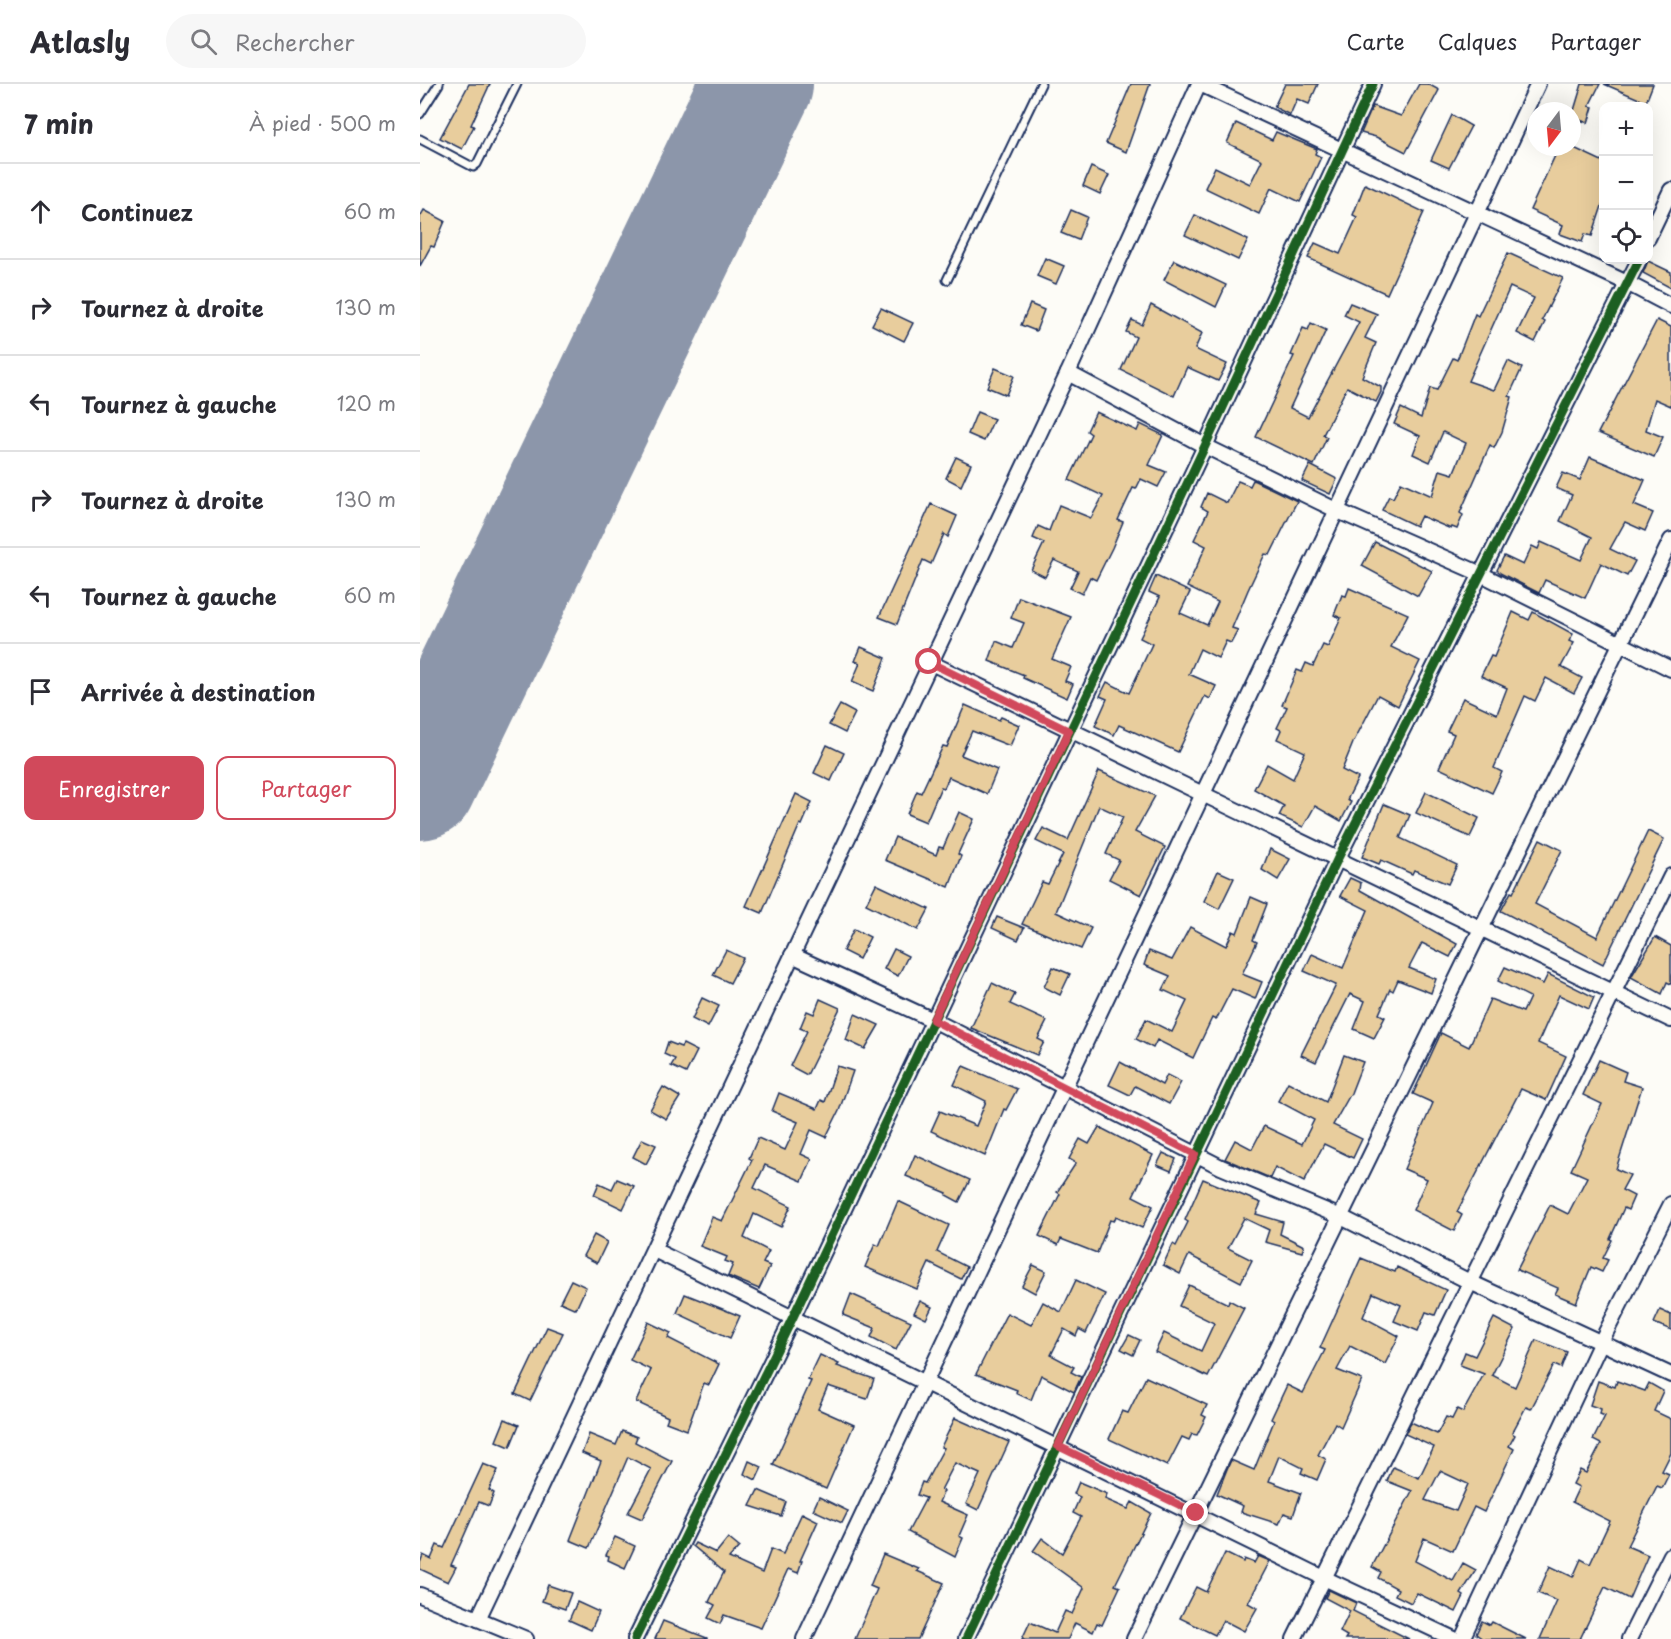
<!DOCTYPE html>
<html lang="fr">
<head>
<meta charset="utf-8">
<style>
  :root { --surface:#fff; --page:#f7f7f7; --text:#2b2b33; --muted:#7c7c81; --line:#e1e1e2; --accent:#d1495b }
  body { margin:0; font-family:"Playpen Sans",sans-serif; background:var(--page); color:var(--text) }
  .controls { position:absolute; right:18px; top:18px; display:grid; overflow:hidden; border-radius:12px; box-shadow:0 6px 24px #0002 }
  .controls button { width:54px; height:54px; display:grid; place-items:center; padding:0; border:0; border-bottom:2px solid var(--line); background:var(--surface); color:var(--text); font:30px sans-serif }
  .compass { position:absolute; left:1107px; top:18px; width:54px; height:54px; border-radius:50%; background:var(--surface); box-shadow:0 6px 24px #0002; rotate:196deg }
  .stop { position:absolute; width:18px; height:18px; margin:-14px; border:4px solid #d1495b; border-radius:50%; background:#fff }
  .stop.end { background:#d1495b; border-color:#fff; box-shadow:0 2px 6px #0008 }
  .list { margin:0; padding:0; list-style:none }
  h2 { display:flex; justify-content:space-between; align-items:center; height:78px; margin:0; padding:0 24px; font-size:26px }
  h2 small { font-size:20px; font-weight:400; color:var(--muted) }
  .list li { display:grid; grid-template-columns:39px 1fr auto; gap:18px; align-items:center; box-sizing:border-box; height:96px; padding:0 24px; border-top:2px solid var(--line) }
  .list b { display:block; font-size:22px; white-space:nowrap }
  .list em { font-size:20px; font-style:normal; color:var(--muted) }
  .actions { display:flex; gap:12px; padding:18px 24px }
  .actions a { flex:1; padding:14px 0; border:2px solid var(--accent); border-radius:12px; text-align:center; font-size:21px; color:var(--accent) }
  .actions .main { background:var(--accent); color:#fff }
  .icon { flex:none; width:33px; height:33px; fill:none; stroke:currentColor; stroke-width:2; stroke-linecap:round; stroke-linejoin:round }
  .map { position:relative; flex:none; width:1251px; height:1555px; overflow:hidden }
  header { display:flex; align-items:center; gap:36px; box-sizing:border-box; height:84px; padding:0 30px; background:var(--surface); border-bottom:2px solid var(--line) }
  header strong { font-size:28px }
  nav { display:flex; gap:33px; margin-inline-start:auto; font-size:21px }
  .search { width:420px; height:54px; background:var(--page); display:flex; align-items:center; gap:15px; box-sizing:border-box; padding:0 21px; border-radius:33px; color:var(--muted); font-size:22px }
  main { display:flex }
  aside { flex:1; background:var(--surface) }
  .map>svg:first-child { display:block }
</style>
</head>
<body>
<header>
<strong>Atlasly</strong>
<div class="search"><svg class="icon" aria-label="search" viewBox="0 0 24 24"><circle cx="10" cy="10" r="6"/><path d="M15 15l6 6"/></svg>Rechercher</div>
<nav><a>Carte</a><a>Calques</a><a>Partager</a></nav>
</header>
<main>
<aside>
<h2>7 min<small>À pied · 500 m</small></h2>
<ul class="list">
<li><svg class="icon" aria-label="ahead" viewBox="0 0 24 24"><path d="M12 20V5M6 11l6-6 6 6"/></svg><div><b>Continuez</b></div><em>60 m</em></li>
<li><svg class="icon" aria-label="right" viewBox="0 0 24 24"><path d="M7 20v-9h11M14 6l5 5-5 5"/></svg><div><b>Tournez à droite</b></div><em>130 m</em></li>
<li><svg class="icon" aria-label="left" viewBox="0 0 24 24"><path d="M17 20v-9H6M10 6l-5 5 5 5"/></svg><div><b>Tournez à gauche</b></div><em>120 m</em></li>
<li><svg class="icon" aria-label="right" viewBox="0 0 24 24"><path d="M7 20v-9h11M14 6l5 5-5 5"/></svg><div><b>Tournez à droite</b></div><em>130 m</em></li>
<li><svg class="icon" aria-label="left" viewBox="0 0 24 24"><path d="M17 20v-9H6M10 6l-5 5 5 5"/></svg><div><b>Tournez à gauche</b></div><em>60 m</em></li>
<li><svg class="icon" aria-label="arrive" viewBox="0 0 24 24"><path d="M6 21V4h12l-3 4 3 4H6"/></svg><div><b>Arrivée à destination</b></div></li>
</ul>
<div class="actions"><a class="main">Enregistrer</a><a>Partager</a></div>
</aside>
<div class="map">
<svg width="1251" height="1555" viewBox="0 0 1251 1555">
  <rect width="100%" height="100%" fill="#fdfcf7"/>
  <filter id="ink" filterUnits="userSpaceOnUse"><feTurbulence type="fractalNoise" baseFrequency=".0167" numOctaves="2"/><feDisplacementMap in="SourceGraphic" scale="12" xChannelSelector="R" yChannelSelector="G"/><feConvolveMatrix kernelMatrix="1 2 1 2 8 2 1 2 1" color-interpolation-filters="sRGB"/></filter>
  <g filter="url(#ink)">
    <g fill="none" stroke-linecap="round" stroke-linejoin="round">
      <path stroke="#8c96aa" stroke-width="112" d="M0,700L337,0"/>
    </g>
    <g fill="#e8cd9d" stroke="#1b2f5e" stroke-width="1.5" fill-rule="evenodd">
      <path d="M49,0H70L51,41L54,42L42,65L20,54Z"/>
      <path d="M711,0H730L706,68L686,59Z"/>
      <path d="M865,0H898L889,20L877,15L870,31L854,23Z"/>
      <path d="M999,0H1008L1019,6L986,68L956,53L941,49L953,22L981,32Z"/>
      <path d="M1162,0H1180L1169,22L1173,23L1168,39L1152,33Z"/>
      <path d="M1184,0H1233L1226,18Z"/>
      <path d="M1032,31L1051,42L1029,84L1011,76Z"/>
      <path d="M816,39L852,56L856,48L897,65L895,70L901,73L880,118L851,104L839,130L785,104L795,83L830,100L842,76L807,59Z"/>
      <path d="M1139,63H1152L1184,78V116L1172,152L1165,150L1162,158L1140,150L1143,141L1110,126Z"/>
      <path d="M671,83L689,91L680,110L663,102Z"/>
      <path d="M945,100L1004,128L967,210L888,174L895,159L920,170L937,133L933,131Z"/>
      <path d="M4,126L25,137L14,163L11,162L0,182V133Z"/>
      <path d="M651,126L667,133L658,156L641,149Z"/>
      <path d="M775,131L828,156L818,176L765,151Z"/>
      <path d="M1088,169L1143,194L1122,236L1125,238L1115,258L1097,249L1114,214L1090,203L1048,297L1074,306L1088,277L1102,284L1089,312L1092,313L1082,348L1074,364L1070,361L1040,429L1043,431L1037,445L1032,443L1031,445L1001,432L996,442L962,426L969,412L973,414L981,398L1012,412L1020,386L1033,390L1046,359L1023,348L1010,378L993,370L1000,352L974,340L981,324L1001,334L1010,304L1017,306L1033,274L1037,276L1055,230L1058,232Z"/>
      <path d="M625,174L644,182L636,200L617,192Z"/>
      <path d="M754,176L806,201L796,223L744,196Z"/>
      <path d="M1228,177L1251,188V204L1223,189Z"/>
      <path d="M930,219L957,230L945,254L956,259L942,293L961,303V308L956,318L927,303L903,351L907,353L894,381L836,353L874,272L871,271L883,244L888,246L891,239L906,246L870,324L888,333L939,238L924,231Z"/>
      <path d="M610,220L624,226L616,247L601,241Z"/>
      <path d="M731,221L782,249L775,265L807,280L798,297L767,283L754,312L701,286L716,253L706,248L712,236L722,241Z"/>
      <path d="M461,224L493,239L484,257L452,241Z"/>
      <path d="M1237,236L1251,243V322L1235,315L1226,346L1243,353L1234,373L1178,349Z"/>
      <path d="M575,284L594,292L586,311L567,303Z"/>
      <path d="M557,328L574,335L564,357L548,350Z"/>
      <path d="M676,328L717,347L720,340L743,351L729,381L746,388L738,403L721,395L716,405L713,404L698,436L703,438L692,464L676,496L670,493L662,510L650,504L658,487L634,476L625,493L611,486L624,459L613,454L618,442L629,447L639,421L671,434L683,412L649,396L671,350L667,347Z"/>
      <path d="M536,373L551,380L541,402L526,394Z"/>
      <path d="M1170,373L1225,396L1214,421L1233,429L1225,447L1205,438L1190,465L1215,477L1207,492L1181,479L1165,514L1125,496L1119,509L1080,489L1077,486L1084,472L1103,481L1112,462L1118,465L1121,458L1161,476L1172,453L1140,437L1152,411L1136,404L1143,389L1160,396Z"/>
      <path d="M890,381L917,395L910,410L882,397Z"/>
      <path d="M833,396L877,417L850,471L845,470L828,506L812,544L818,546L811,559L806,557L798,574L780,565L769,590L796,602L790,615L785,612L758,668L699,641L694,651L675,642L687,615L680,612L687,598L709,609L732,560L720,554L740,513L729,508L736,492L770,508L760,529L787,541L798,518L767,503L786,462L774,456L788,427L781,423L787,409L807,419L818,397L830,402Z"/>
      <path d="M511,420L537,432L528,453L524,450L511,480L503,476L477,540L459,533Z"/>
      <path d="M955,458L1012,487L998,512L942,482Z"/>
      <path d="M929,504L988,530L971,563L1000,577L978,622L958,611L933,659L922,686L938,694L927,716L931,718L921,737L895,722L883,743L859,732L864,722L834,705L847,680L873,695L885,668L857,655L861,646L857,644L867,623L862,621L877,586L882,588L886,579L893,582L903,561L908,563L921,534L914,531L922,511L926,512Z"/>
      <path d="M599,513L651,533L632,575L651,583L645,597L653,600L647,614L603,594L604,591L569,577L576,557L593,564L604,539L591,534Z"/>
      <path d="M1093,528L1109,536L1113,528L1153,550L1149,557L1154,559L1141,583L1162,594L1154,609L1126,594L1115,617L1105,612L1074,684L1082,688L1072,709L1019,684L1034,650L1027,647L1043,614L1077,630L1087,604L1061,592L1071,572L1074,573Z"/>
      <path d="M441,563L466,574L453,607L432,598L440,579L435,577Z"/>
      <path d="M420,621L435,629L425,649L409,641Z"/>
      <path d="M545,621L579,636L581,633L599,641L590,662L552,647L541,671L577,686L567,710L529,693L524,704L521,703L506,738L487,730L497,707L501,709L523,662L527,663Z"/>
      <path d="M407,661L424,669L411,697L394,689Z"/>
      <path d="M679,687L735,712L715,748L745,763L721,811L689,795L699,776L686,770L703,733L679,722L636,828L671,844L661,865L602,840L622,798L628,800L643,770L616,757L623,744L648,756Z"/>
      <path d="M1006,708L1059,734L1050,753L996,729Z"/>
      <path d="M376,710L392,718L382,741L380,740L342,829L326,822Z"/>
      <path d="M964,720L990,731L980,754L1037,781L1028,800L994,786L992,790L961,776L959,780L942,773Z"/>
      <path d="M539,728L554,735L538,770L541,772L529,803L465,776L475,753L516,771L519,763L523,764Z"/>
      <path d="M1228,747L1244,755L1183,880L1081,827L1091,808L1093,809L1120,755L1142,766L1115,820L1177,853Z"/>
      <path d="M850,765L870,775L858,796L842,786Z"/>
      <path d="M798,787L814,794L799,825L784,817Z"/>
      <path d="M930,794L941,799L940,806L1037,860L1030,873L1002,859L989,884L1016,895L1011,909L978,896L973,907L970,905L959,930L965,933L954,954L934,945L945,917L930,910L896,978L881,971L916,901L884,887L892,870L923,884L948,826L920,812Z"/>
      <path d="M456,800L509,825L498,846L446,820Z"/>
      <path d="M831,813L847,820L833,856L837,858L822,890L842,898L835,915L812,905L796,936L792,934L773,974L737,956L733,964L716,955L726,935L752,948L767,917L743,906L750,892L724,881L729,867L752,876L770,843L806,862L813,847L817,849Z"/>
      <path d="M577,833L604,844L598,856L572,844Z"/>
      <path d="M434,845L450,853L439,875L423,867Z"/>
      <path d="M1235,853L1251,862V900L1247,898L1242,910L1211,893Z"/>
      <path d="M474,865L488,872L478,892L464,885Z"/>
      <path d="M306,866L323,874L310,899L293,891Z"/>
      <path d="M633,883L650,890L640,911L624,903Z"/>
      <path d="M1085,883L1123,900L1128,890L1174,913L1169,925L1139,911L1118,959L1146,972L1126,1016L1101,1005L1037,1128L1042,1131L1034,1147L993,1126L1007,1095L984,1085L1013,1019L993,1010L1021,949L1049,963L1070,915L1103,928L1110,913L1078,897Z"/>
      <path d="M572,899L595,910L590,920L627,937L618,955L624,958L617,971L551,944Z"/>
      <path d="M282,914L299,922L288,943L272,935Z"/>
      <path d="M400,915L420,924L387,991L370,982L387,947L380,944L387,927L394,930Z"/>
      <path d="M435,930L459,941L445,965L426,956Z"/>
      <path d="M248,958L261,963L263,960L277,967L266,989L251,982L255,975L244,970Z"/>
      <path d="M924,971L943,978L931,1009L913,1041L942,1055L933,1074L904,1060L884,1098L855,1083L850,1094L805,1075L815,1056L832,1065L844,1042L882,1060L894,1036L858,1017L868,998L906,1018Z"/>
      <path d="M1179,976L1206,988L1203,997L1222,1003L1196,1085L1210,1091L1202,1106L1214,1112L1208,1126L1204,1124L1190,1155L1192,1156L1183,1174L1188,1176L1182,1188L1171,1183L1156,1219L1135,1210L1138,1204L1097,1186L1130,1121L1148,1130L1167,1093L1151,1086L1182,1020L1163,1011Z"/>
      <path d="M700,978L742,1001L747,991L761,998L749,1020L715,1002L710,1011L689,1001Z"/>
      <path d="M417,982L433,987L419,1027L406,1053L391,1046L381,1070L392,1075L382,1097L345,1081L334,1104L371,1122L361,1143L334,1130L324,1154L349,1167L343,1179L350,1182L339,1205L308,1192L313,1180L305,1177L307,1173L280,1162L292,1133L302,1137L332,1076L329,1074L338,1054L365,1066L378,1038L352,1027L359,1009L397,1025L401,1016L405,1018Z"/>
      <path d="M543,982L597,1005L586,1026L584,1025L565,1072L511,1047L520,1027L556,1042L566,1017L534,1001Z"/>
      <path d="M243,1003L260,1013L246,1035L230,1026Z"/>
      <path d="M679,1043L733,1071L713,1112L733,1122L722,1144L696,1132L694,1137L690,1136L677,1169L641,1155L638,1161L619,1152L640,1110L637,1108L656,1079L649,1075L660,1055L669,1060Z"/>
      <path d="M222,1055L236,1061L226,1080L213,1073Z"/>
      <path d="M743,1069L756,1075L751,1087L737,1081Z"/>
      <path d="M495,1071L550,1096L539,1118L526,1111L527,1109L486,1092Z"/>
      <path d="M197,1095L214,1102L203,1125L174,1111L179,1099L192,1105Z"/>
      <path d="M783,1095L841,1119L836,1130L863,1138L860,1150L884,1162L882,1168L845,1158L849,1146L824,1134L808,1164L832,1176L821,1198L769,1171L760,1190L743,1181L753,1160L756,1162L768,1138L765,1136Z"/>
      <path d="M478,1117L529,1141L517,1168L547,1183L541,1195L509,1179L497,1205L445,1183L455,1160L459,1162Z"/>
      <path d="M174,1151L187,1158L177,1179L163,1172Z"/>
      <path d="M941,1174L975,1188L977,1183L1026,1206L1015,1231L1006,1228L998,1247L974,1237L981,1221L953,1209L943,1233L979,1252L965,1280L930,1262L917,1286L942,1296L921,1343L915,1339L898,1371L906,1375L897,1396L881,1389L883,1384L859,1372L849,1397L881,1409L873,1432L864,1429L859,1440L821,1428L823,1422L797,1410L807,1385L811,1376L834,1386L854,1337L851,1335L867,1301L883,1309L905,1266L900,1264Z"/>
      <path d="M613,1181L626,1187L615,1209L602,1202Z"/>
      <path d="M151,1196L166,1203L156,1225L140,1218Z"/>
      <path d="M656,1196L685,1210L666,1249L659,1245L656,1252L644,1245L631,1271L654,1283L651,1288L661,1293L654,1308L621,1291L611,1316L596,1309L597,1306L556,1290L587,1229L611,1241L623,1218L641,1228Z"/>
      <path d="M769,1201L808,1220L809,1216L824,1224L788,1293L735,1268L744,1249L781,1267L794,1239L759,1222Z"/>
      <path d="M265,1210L320,1232L310,1254L257,1229Z"/>
      <path d="M431,1210L491,1237L476,1266L451,1253L455,1244L423,1231Z"/>
      <path d="M500,1217L512,1223L506,1235L494,1229Z"/>
      <path d="M1240,1226L1251,1231V1246L1234,1239Z"/>
      <path d="M1074,1234L1095,1245L1072,1291L1095,1303L1116,1256L1147,1268L1141,1284L1134,1281L1111,1325L1106,1323L1092,1349L1095,1351L1089,1362L1094,1365L1064,1428L1054,1423L1033,1467L1004,1454L995,1477L1033,1497L1043,1479L1056,1486L1041,1510L1044,1512L1036,1528L997,1509L991,1519L975,1511L978,1505L958,1494L961,1488L952,1483L992,1407L967,1397L973,1383L999,1394L1014,1363L985,1350L991,1338L1017,1350L1026,1333L1032,1335L1037,1325L1043,1328L1064,1290L1040,1281L1045,1268L1055,1272ZM1020,1387L1048,1400L1036,1427L1005,1416Z"/>
      <path d="M228,1238L251,1249L248,1254L299,1280L289,1301L284,1299L267,1346L246,1338L248,1333L216,1318L231,1286L210,1276Z"/>
      <path d="M127,1243L143,1249L110,1317L95,1310Z"/>
      <path d="M709,1251L720,1256L713,1271L701,1265Z"/>
      <path d="M400,1271L419,1280L417,1282L454,1295L447,1315L408,1302L398,1325L434,1341L406,1405L353,1381L391,1297L388,1296Z"/>
      <path d="M726,1293L787,1321L782,1331L786,1333L777,1351L772,1350L769,1356L762,1353L747,1382L689,1355L702,1327L708,1329Z"/>
      <path d="M1178,1297L1195,1303L1197,1297L1225,1307L1229,1299L1243,1307L1234,1327L1251,1335V1369L1242,1387L1249,1390L1242,1404L1237,1402L1207,1462L1228,1471L1209,1515L1185,1503L1160,1555H1120L1137,1517L1118,1509L1130,1482L1153,1493L1161,1475L1170,1480L1190,1437L1152,1418L1159,1403L1153,1400L1160,1386L1166,1389L1181,1360L1173,1356L1185,1332L1180,1330L1181,1325L1170,1321Z"/>
      <path d="M535,1334L589,1358L558,1426L546,1420L560,1390L535,1379L521,1406L524,1407L519,1418L548,1431L539,1452L543,1454L535,1473L488,1448L506,1414L497,1411L502,1398L505,1399L524,1364L521,1363Z"/>
      <path d="M85,1335L99,1341L90,1363L76,1357Z"/>
      <path d="M202,1347L217,1353L215,1358L252,1377L222,1435L208,1429L231,1385L208,1373L169,1464L150,1456L181,1377L162,1369L169,1350L196,1361Z"/>
      <path d="M329,1377L342,1383L336,1396L324,1390Z"/>
      <path d="M63,1380L78,1386L69,1406L74,1409L69,1422L59,1418L36,1470L31,1481L36,1483L28,1498L0,1485V1479L3,1471L11,1475L17,1461L24,1464Z"/>
      <path d="M659,1398L687,1410L685,1415L708,1425L712,1418L731,1429L695,1501L700,1503L682,1541L677,1539L673,1548L655,1539L648,1555H602L610,1538L635,1549L645,1527L652,1530L664,1504L613,1467L622,1454L642,1469L661,1433L653,1429L660,1413L654,1410Z"/>
      <path d="M338,1406L366,1418L361,1432L330,1422Z"/>
      <path d="M399,1413L428,1427L422,1439L393,1426Z"/>
      <path d="M382,1429L398,1437L380,1477H382L378,1489L368,1485L341,1544L304,1531L300,1540L288,1534L295,1521L289,1518L304,1488L273,1462L275,1459L296,1469L308,1454L319,1463L309,1474L342,1489L351,1465L363,1470Z"/>
      <path d="M195,1453L215,1462L205,1484L188,1476L189,1472L186,1471Z"/>
      <path d="M805,1469L823,1478L824,1475L834,1479L838,1472L850,1477L828,1519L837,1524L824,1547L803,1536L795,1551L760,1534L776,1503L786,1508Z"/>
      <path d="M463,1470L499,1485L497,1487L524,1499L498,1555H435L457,1505L450,1502Z"/>
      <path d="M128,1501L151,1509L145,1525L122,1517Z"/>
      <path d="M909,1506L936,1519L933,1527L989,1555H925L927,1552L920,1548L930,1527L905,1514Z"/>
      <path d="M157,1518L179,1528L171,1546L149,1536Z"/>
      <path d="M243,1537L287,1554V1555H235Z"/>
      <path d="M1062,1537L1070,1541L1072,1538L1106,1555H1063L1056,1550Z"/>
    </g>
    <g fill="none" stroke-linecap="round" stroke-linejoin="round">
      <defs>
        <g id="service">
          <path d="M0,30L19,0"/>
          <path d="M0,55L53,83L57,80L97,0"/>
          <path d="M527,196L621,0"/>
        </g>
        <g id="minor">
          <path d="M780,0L1207,199L1251,222"/>
          <path d="M1228,154L1251,106"/>
          <path d="M648,289L785,362L918,427L1061,490L1251,585"/>
          <path d="M509,578L1251,936"/>
          <path d="M372,871L513,936L801,1083L921,1133L1050,1198L1251,1291"/>
          <path d="M234,1166L904,1494L1034,1555"/>
          <path d="M0,1511L106,1555"/>
          <path d="M58,1535L648,289L779,0"/>
          <path d="M215,1555L373,1233L785,362L953,0"/>
          <path d="M384,1555L1118,0"/>
          <path d="M546,1555L918,774L1219,176"/>
          <path d="M714,1555L1251,456"/>
          <path d="M874,1555L1251,792"/>
          <path d="M1042,1555L1181,1258L1251,1120"/>
          <path d="M1209,1555L1251,1471"/>
        </g>
      </defs>
      <use href="#service" stroke="#1b2f5e" stroke-width="11"/>
      <use href="#minor" stroke="#1b2f5e" stroke-width="18"/>
      <use href="#service" stroke="#fdfcf7" stroke-width="7"/>
      <use href="#minor" stroke="#fdfcf7" stroke-width="14"/>
      <defs>
        <g id="cycleway">
          <path d="M215,1555L373,1233L785,362L953,0"/>
          <path d="M546,1555L918,774L1219,176"/>
        </g>
      </defs>
      <use href="#cycleway" stroke="#fdfcf7" stroke-width="13"/>
      <use href="#cycleway" stroke="#1b5e20" stroke-width="9"/>
    </g>
  </g>
  <g fill="none" stroke-linecap="round" stroke-linejoin="round" filter="url(#ink)">
    <path stroke="#d1495b" stroke-width="8" d="M509,578L649,647L513,936L775,1070L638,1362L776,1429"/>
  </g>
</svg>
<div class="controls">
<button>+</button>
<button>−</button>
<button><svg class="icon" aria-label="locate" viewBox="0 0 24 24"><circle cx="12" cy="12" r="6"/><path d="M12 2v4M12 18v4M2 12h4M18 12h4"/></svg></button>
</div>
<svg class="compass" viewBox="-18 -18 36 36"><path d="M0-13l5 13h-10z" fill="#e53935"/><path d="M0 13l5-13h-10z" fill="#7c7c81"/></svg>
<div class="stop" style="left:509px;top:578px"></div>
<div class="stop end" style="left:776px;top:1429px"></div>
</div>
</main>
</body>
</html>
